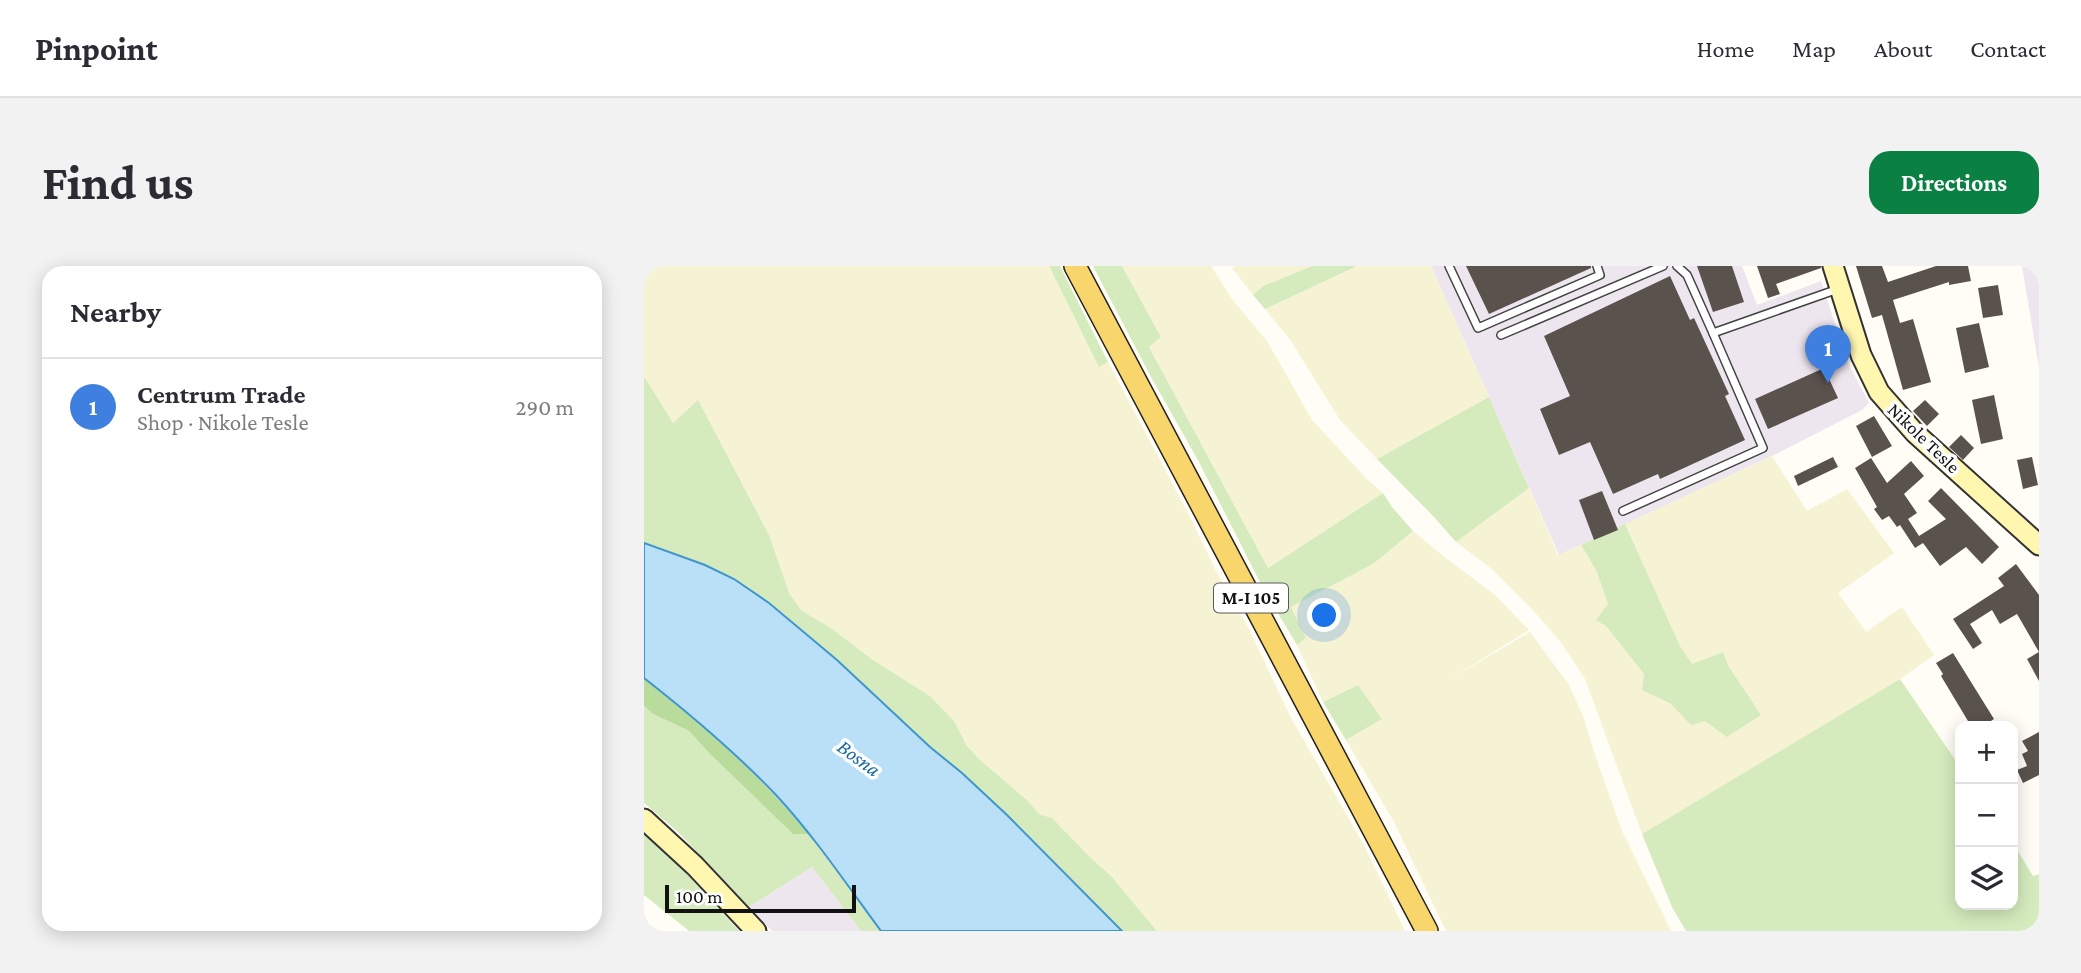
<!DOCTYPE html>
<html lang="en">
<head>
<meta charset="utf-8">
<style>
  :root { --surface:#fff; --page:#f2f2f3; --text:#2b2b33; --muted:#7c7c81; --line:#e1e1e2; --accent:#0b8043 }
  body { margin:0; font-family:"Crimson Pro",serif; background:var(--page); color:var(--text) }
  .controls { position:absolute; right:21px; bottom:21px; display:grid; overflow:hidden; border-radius:14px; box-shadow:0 4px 18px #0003 }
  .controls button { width:63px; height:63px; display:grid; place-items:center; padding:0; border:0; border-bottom:2px solid var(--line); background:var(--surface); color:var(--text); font:35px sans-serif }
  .scale { position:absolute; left:21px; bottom:18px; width:191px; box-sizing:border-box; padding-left:7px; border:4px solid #111; border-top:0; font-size:19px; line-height:24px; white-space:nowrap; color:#111; -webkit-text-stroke:5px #fff; paint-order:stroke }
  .you { position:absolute; left:681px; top:350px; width:24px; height:24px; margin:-18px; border:5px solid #fff; border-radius:50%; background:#1a73e8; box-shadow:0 0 0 10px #1a73e833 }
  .badge { display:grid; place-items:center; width:46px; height:46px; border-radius:50%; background:var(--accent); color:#fff; font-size:23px; font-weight:700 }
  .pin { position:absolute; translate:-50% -58px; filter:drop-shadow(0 2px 4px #0008) }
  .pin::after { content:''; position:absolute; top:37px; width:24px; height:21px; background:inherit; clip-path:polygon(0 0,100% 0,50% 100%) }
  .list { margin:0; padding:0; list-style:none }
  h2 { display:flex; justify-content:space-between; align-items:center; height:91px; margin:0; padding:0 28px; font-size:30px }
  h2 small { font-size:23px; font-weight:400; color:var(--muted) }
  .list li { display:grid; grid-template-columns:46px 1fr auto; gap:21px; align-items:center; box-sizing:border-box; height:98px; padding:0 28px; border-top:2px solid var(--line) }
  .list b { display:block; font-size:26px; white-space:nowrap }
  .list p { margin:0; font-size:23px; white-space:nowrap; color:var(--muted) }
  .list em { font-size:23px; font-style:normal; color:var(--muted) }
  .icon { flex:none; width:38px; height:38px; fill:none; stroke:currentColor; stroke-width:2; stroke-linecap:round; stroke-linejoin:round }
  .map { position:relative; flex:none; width:1395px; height:665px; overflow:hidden; border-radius:21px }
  header { display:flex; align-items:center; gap:42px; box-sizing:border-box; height:98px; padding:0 35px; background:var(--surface); border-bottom:2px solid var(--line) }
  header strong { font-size:33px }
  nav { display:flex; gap:38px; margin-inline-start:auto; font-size:24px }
  .intro { display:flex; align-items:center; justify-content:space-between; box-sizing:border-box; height:168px; padding:0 42px }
  h1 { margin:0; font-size:49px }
  .button { padding:18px 32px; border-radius:21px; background:var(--accent); color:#fff; font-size:24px; font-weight:700 }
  main { display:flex; gap:42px; padding:0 42px }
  aside { flex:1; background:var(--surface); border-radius:21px; box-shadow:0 4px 18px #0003 }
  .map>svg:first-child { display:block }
</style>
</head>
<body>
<header>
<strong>Pinpoint</strong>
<nav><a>Home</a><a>Map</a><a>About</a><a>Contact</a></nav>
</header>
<div class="intro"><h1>Find us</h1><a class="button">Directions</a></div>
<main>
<aside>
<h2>Nearby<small></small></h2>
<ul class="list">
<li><span class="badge" style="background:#3f7fe0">1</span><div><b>Centrum Trade</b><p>Shop · Nikole Tesle</p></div><em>290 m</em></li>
</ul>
</aside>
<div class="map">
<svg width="1395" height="665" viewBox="0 0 1395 665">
  <rect width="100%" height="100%" fill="#fffdf5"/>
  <g fill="#eee6ef">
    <path d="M787,0H1098L1113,39L1177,15L1204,97L1225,137L1218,144L1128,190L915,289Z"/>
    <path d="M1378,0H1395V102Z"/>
    <path d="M168,601L217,665H128L105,641Z"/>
  </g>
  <g fill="#f6f3d4">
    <path d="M0,0H405L455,100L464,96L547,253L571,303L606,365L646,450L721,581L761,665H513L468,611L447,592L408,552L395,548L383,534L336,494L323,480L310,455L286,430L229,394L187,362L158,345L145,327L126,271L54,135L29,157L0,110Z"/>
    <path d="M478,0H567L588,33L623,75L668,154L723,213L739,227L624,302L505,81L517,71Z"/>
    <path d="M592,0H668L619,20L609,29L588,2Z"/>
    <path d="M713,0H787L845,131L733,193L696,154L647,75L621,43Z"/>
    <path d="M1128,190L1163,245L1203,223L1250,287L1194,327L1222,366L1258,341L1290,389L1256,413L998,568L941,413L916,375L887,342L848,303L812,276L885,222L914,289L937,279L952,304L964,338L962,360L1000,408L1016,433L1061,454L1083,470L1116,449L1085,401L1079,386L1048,399L1036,380L981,258Z"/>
    <path d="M769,265L798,289L851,329L885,364L803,415L886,366L925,419L939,450L951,489L978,565L1027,665H802L750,556L702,474L738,453L714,419L679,436L653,379L662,372L647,341L729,298Z"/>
  </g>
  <g fill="#d5ebbd">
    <path d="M405,0H416L464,96L455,101Z"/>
    <path d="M449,0H478L517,71L505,81L624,302L739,227L748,241L769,265L729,298L647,341L662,372L653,379L619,322L555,196L507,111Z"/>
    <path d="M668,0H713L621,43L609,29L619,20Z"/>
    <path d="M0,110L29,157L54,134L126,271L145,327L158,345L187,362L229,394L286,430L310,455L323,480L336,494L383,534L395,548L408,552L447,592L468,611L513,665H478L363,549L318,507L286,481L193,394L125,337L61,299L0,277Z"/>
    <path d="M845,131L885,222L812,276L790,251L733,193Z"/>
    <path d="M981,258L1036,380L1048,398L1079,386L1085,401L1117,449L1083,471L1061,455L1047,459L1027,438L998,424L1000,408L962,360L952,354L964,338L952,304L937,279Z"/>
    <path d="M1256,413L1316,501V639H1369V577L1389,610L1395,608V665H1042L1028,641L998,568Z"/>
    <path d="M714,419L738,453L702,474L679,436Z"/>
    <path d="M0,440L9,448L45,465L67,489L148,567L165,568L237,665H217L168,601L105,641L34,566L0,537Z"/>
    <path d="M0,567L22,585L95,665H45L0,629Z"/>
  </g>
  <path fill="#b9dc9c" d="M0,412C60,458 116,510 165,568H149L67,489L45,465L9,448L0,440Z"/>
  <path fill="#b9e0f7" stroke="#3f96cf" stroke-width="2" d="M0,277L61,299L90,313L125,337L193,394L286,481L318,507L363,549L478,665H237C203,619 171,571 132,529C92,487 46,448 0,412Z"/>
  <g fill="#5a524d">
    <path d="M822,0H947V2L845,48Z"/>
    <path d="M1053,0H1088L1100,36L1069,46Z"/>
    <path d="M1113,0H1177V2L1132,18L1136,28L1124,32Z"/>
    <path d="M1212,0H1238L1244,16L1292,0H1324L1327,15L1305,19V16L1249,34L1256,57L1269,53L1287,116L1259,124L1238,49L1228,52Z"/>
    <path d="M1026,10L1046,54L1050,52L1085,128L1081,130L1101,174L1016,213L1014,208L969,228L946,176L915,189L896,143L926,130L900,70Z"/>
    <path d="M1354,19L1359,49L1339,52L1334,22Z"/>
    <path d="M1335,57L1345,101L1321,107L1312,62Z"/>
    <path d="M1180,102L1194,132L1124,163L1111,133Z"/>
    <path d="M1350,129L1359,173L1337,178L1328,134Z"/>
    <path d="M1281,134L1295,148L1283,160L1269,145Z"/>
    <path d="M1230,150L1248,180L1228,191L1212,160Z"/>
    <path d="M1317,169L1330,182L1319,194L1305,181Z"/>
    <path d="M1189,191L1194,201L1154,220L1150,210Z"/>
    <path d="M1388,191L1394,219L1379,223L1373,194Z"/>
    <path d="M1227,192L1243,217L1267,195L1280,210L1260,228L1273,247L1264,253L1275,270L1302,253L1284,235L1297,222L1355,281L1338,298L1322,281L1296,300L1279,277L1271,282L1256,259L1253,261L1245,250L1238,254L1230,243L1233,241L1211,202Z"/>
    <path d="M958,225L974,264L950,274L935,234Z"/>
    <path d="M1372,298L1395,329V386L1373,348L1356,358L1348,344L1326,358L1338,377L1329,383L1309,353L1360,320L1354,312Z"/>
    <path d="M1395,386V415L1383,393Z"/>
    <path d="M1309,387L1350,453L1339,460H1327L1297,410L1299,408L1292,397Z"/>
    <path d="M1395,466V509L1379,517L1373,504L1383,500L1378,488L1384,485L1378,475Z"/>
  </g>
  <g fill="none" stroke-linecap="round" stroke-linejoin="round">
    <defs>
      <g id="lane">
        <path d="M805,0L834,62L956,9L953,0"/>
        <path d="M1033,0L1043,9L1069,67L1194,23"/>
        <path d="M857,69L1019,0"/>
        <path d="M979,245L1119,182L1069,67"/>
      </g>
      <g id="secondary">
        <path d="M1189,0L1217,89L1235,126L1271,167L1395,279"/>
        <path d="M0,553L51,600L112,665"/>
      </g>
      <path id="primary" d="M431,0L783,665"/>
    </defs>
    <use href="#lane" stroke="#444" stroke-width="10"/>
    <use href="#secondary" stroke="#333" stroke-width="23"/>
    <use href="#primary" stroke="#222" stroke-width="24"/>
    <use href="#lane" stroke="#fff" stroke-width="7"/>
    <use href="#secondary" stroke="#fff6b0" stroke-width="19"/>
    <use href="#primary" stroke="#f9d66b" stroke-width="21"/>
  </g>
  <g text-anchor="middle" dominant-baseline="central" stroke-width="7" stroke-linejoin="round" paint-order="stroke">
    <rect fill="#fff" stroke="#585858" stroke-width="2" x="570" y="317.5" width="74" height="29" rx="5"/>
    <g font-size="18" font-weight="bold" fill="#111">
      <text x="607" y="332">M-I 105</text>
    </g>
    <g font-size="19" fill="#111" stroke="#fff">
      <text transform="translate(1280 172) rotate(44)">Nikole Tesle</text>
    </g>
    <g font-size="21" font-style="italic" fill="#1768a6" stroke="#fff">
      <text transform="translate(215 492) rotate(36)">Bosna</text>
    </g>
  </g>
</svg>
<div class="controls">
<button>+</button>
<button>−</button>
<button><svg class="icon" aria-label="layers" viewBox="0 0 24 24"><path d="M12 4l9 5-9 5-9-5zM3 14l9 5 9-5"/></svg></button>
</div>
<div class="scale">100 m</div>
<div class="you"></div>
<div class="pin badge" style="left:1184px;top:117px;background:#3f7fe0">1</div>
</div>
</main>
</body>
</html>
